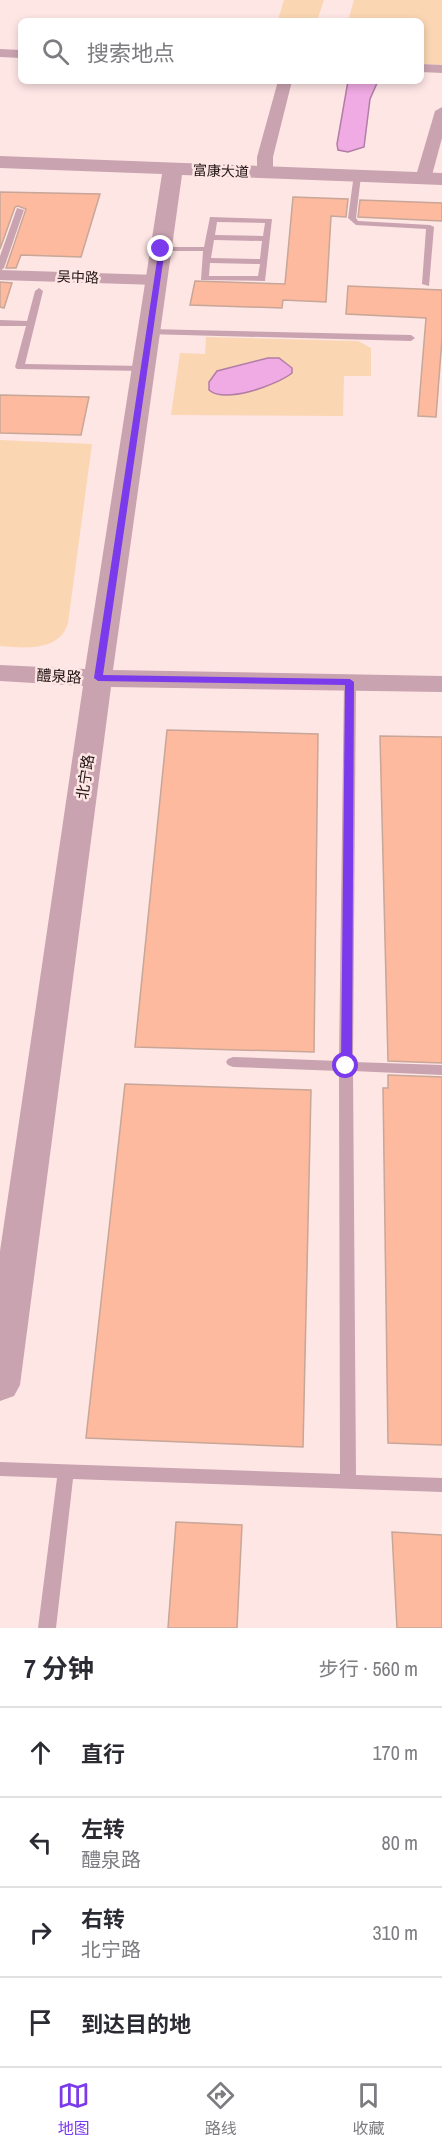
<!DOCTYPE html>
<html lang="zh">
<head>
<meta charset="utf-8">
<style>
  :root { --surface:#fff; --page:#f2f2f3; --text:#2b2b33; --muted:#7c7c81; --line:#e1e1e2; --accent:#7c3aed }
  body { margin:0; font-family:"Archivo Narrow","Noto Sans SC",sans-serif; background:var(--page); color:var(--text) }
  .stop { position:absolute; width:18px; height:18px; margin:-14px; border:4px solid #7c3aed; border-radius:50%; background:#fff }
  .stop.end { background:#7c3aed; border-color:#fff; box-shadow:0 2px 6px #0008 }
  .list { margin:0; padding:0; list-style:none }
  h2 { display:flex; justify-content:space-between; align-items:center; height:78px; margin:0; padding:0 24px; font-size:26px }
  h2 small { font-size:20px; font-weight:400; color:var(--muted) }
  .list li { display:grid; grid-template-columns:39px 1fr auto; gap:18px; align-items:center; box-sizing:border-box; height:90px; padding:0 24px; border-top:2px solid var(--line) }
  .list b { display:block; font-size:22px; white-space:nowrap }
  .list p { margin:0; font-size:20px; white-space:nowrap; color:var(--muted) }
  .list em { font-size:20px; font-style:normal; color:var(--muted) }
  .icon { flex:none; width:33px; height:33px; fill:none; stroke:currentColor; stroke-width:2; stroke-linecap:round; stroke-linejoin:round }
  .map { position:relative; flex:none; width:442px; height:1628px; overflow:hidden }
  .search { position:absolute; background:var(--surface); box-shadow:0 3px 9px #0003; left:18px; right:18px; top:18px; height:66px; display:flex; align-items:center; gap:15px; box-sizing:border-box; padding:0 21px; border-radius:9px; color:var(--muted); font-size:22px }
  .sheet { height:438px; background:var(--surface) }
  nav { display:flex; justify-content:space-around; align-items:center; box-sizing:border-box; height:84px; border-top:2px solid var(--line); background:var(--surface); font-size:16px; color:var(--muted) }
  nav a { display:grid; justify-items:center; gap:3px }
  nav .on { color:var(--accent) }
  .map>svg:first-child { display:block }
</style>
</head>
<body>
<div class="map">
<svg width="442" height="1628" viewBox="0 0 442 1628">
  <rect width="100%" height="100%" fill="#fee6e5"/>
  <g fill="#fad6b3">
    <path d="M284,0H324L317,21L278,20Z"/>
    <path d="M354,0H442V65L421,64V21H348Z"/>
    <path d="M206,337L358,341L371,348V376H344L343,416L171,415L180,353L205,354Z"/>
    <path d="M0,440L92,444L68,623C60,652 24,648 0,646Z"/>
  </g>
  <g fill="#f0abe4" stroke="#b17da5" stroke-width="1.5">
    <path d="M348,81H378L370,99L364,147L348,152L338,150L337,144Z"/>
    <path d="M268,358H279L292,368V373C277,385 225,404 209,390V382L217,371Z"/>
  </g>
  <g fill="#fdba9e" stroke="#c8a698" stroke-width="1.5">
    <path d="M0,192L100,194L81,257L21,255L16,268H6L26,209L18,206L15,207L0,249Z"/>
    <path d="M293,197L348,199L346,217L331,216L326,302L283,300L282,308L190,305L195,281L285,284Z"/>
    <path d="M360,200L442,203V221L358,217Z"/>
    <path d="M0,282L12,283L4,308L0,307Z"/>
    <path d="M348,286L442,290V339L436,417L418,416L426,318L346,314Z"/>
    <path d="M0,395L89,397L81,435L0,433Z"/>
    <path d="M167,730L318,734L314,1052L135,1047Z"/>
    <path d="M380,736L442,737V1063L388,1061Z"/>
    <path d="M388,1075L442,1077V1445L388,1443L383,1088H388Z"/>
    <path d="M125,1084L311,1090L303,1447L86,1438Z"/>
    <path d="M176,1522L242,1525L237,1628H168Z"/>
    <path d="M392,1532L442,1535V1628H397Z"/>
  </g>
  <g fill="none" stroke-linecap="round" stroke-linejoin="round">
    <g fill="#caa3b0" fill-rule="evenodd">
      <path d="M354,174L361,176L356,218L358,221L430,225L434,227L429,286L422,284L426,229L356,225L348,218Z"/>
      <path d="M17,208L24,210L4,268L0,271V256Z"/>
      <path d="M210,217L272,219L265,281L201,280L203,251H161L157,249L161,247H204ZM217,222L265,223L263,236L215,235ZM214,240L262,241L260,259L211,258ZM210,263L260,264L258,276H209Z"/>
      <path d="M39,288L43,291L25,364L144,366L149,369L147,371L17,369L15,367L26,326H0V320L27,321L35,291Z"/>
      <path d="M149,329L411,335L415,338L411,341L146,334L145,332Z"/>
      <path d="M350,679L356,682L353,1062L442,1065V1075L353,1071L356,1475L442,1478V1492L73,1479L56,1628H38L57,1478L0,1476V1462L340,1474L339,1071L233,1067L228,1065L226,1062L228,1059L233,1057L339,1061L344,682Z"/>
    </g>
    <g fill="#caa3b0" fill-rule="evenodd">
      <path d="M0,49L21,50V58L0,57Z"/>
      <path d="M421,64L442,65V73L421,72Z"/>
      <path d="M278,81H292L273,157V173L265,178L257,173V157Z"/>
      <path d="M442,107V138L431,179L423,184L417,182L415,179L435,111Z"/>
      <path d="M0,270L157,275L163,276L166,280L163,284L157,285L0,280Z"/>
    </g>
    <path fill="#caa3b0" fill-rule="evenodd" d="M0,156L442,173V185L182,175L113,670L442,676V692L111,687L20,1385L14,1396L0,1401V1251L83,686L0,681V665L85,669L162,174L0,168Z"/>
  </g>
  <path fill="#7c3aed" d="M159,247L165,249L103,675L350,679L354,682L352,1066L346,1070L341,1066L345,685L98,681L94,678Z"/>
  <g text-anchor="middle" dominant-baseline="central" stroke-width="5" stroke-linejoin="round" paint-order="stroke">
    <g font-size="14" fill="#1f1211" stroke="#fee6e5">
      <text transform="translate(221 171) rotate(2)">富康大道</text>
      <text transform="translate(78 277) rotate(2)">吴中路</text>
    </g>
    <g font-size="15" fill="#1f1211" stroke="#fee6e5">
      <text transform="translate(59 676) rotate(3)">醴泉路</text>
      <text transform="translate(85 777) rotate(-82)">北宁路</text>
    </g>
  </g>
</svg>
<div class="stop" style="left:346px;top:1066px"></div>
<div class="stop end" style="left:161px;top:249px"></div>
<div class="search"><svg class="icon" aria-label="search" viewBox="0 0 24 24"><circle cx="10" cy="10" r="6"/><path d="M15 15l6 6"/></svg>搜索地点</div>
</div>
<section class="sheet">
<h2>7 分钟<small>步行 · 560 m</small></h2>
<ul class="list">
<li><svg class="icon" aria-label="ahead" viewBox="0 0 24 24"><path d="M12 20V5M6 11l6-6 6 6"/></svg><div><b>直行</b></div><em>170 m</em></li>
<li><svg class="icon" aria-label="left" viewBox="0 0 24 24"><path d="M17 20v-9H6M10 6l-5 5 5 5"/></svg><div><b>左转</b><p>醴泉路</p></div><em>80 m</em></li>
<li><svg class="icon" aria-label="right" viewBox="0 0 24 24"><path d="M7 20v-9h11M14 6l5 5-5 5"/></svg><div><b>右转</b><p>北宁路</p></div><em>310 m</em></li>
<li><svg class="icon" aria-label="arrive" viewBox="0 0 24 24"><path d="M6 21V4h12l-3 4 3 4H6"/></svg><div><b>到达目的地</b></div></li>
</ul>
</section>
<nav>
<a class="on"><svg class="icon" aria-label="map" viewBox="0 0 24 24"><path d="M3 6l6-2 6 2 6-2v14l-6 2-6-2-6 2zM9 4v14M15 6v14"/></svg>地图</a>
<a><svg class="icon" aria-label="directions" viewBox="0 0 24 24"><path d="M12 3l9 9-9 9-9-9zM9 14v-3h6M13 9l2 2-2 2"/></svg>路线</a>
<a><svg class="icon" aria-label="saved" viewBox="0 0 24 24"><path d="M7 4h10v16l-5-4-5 4z"/></svg>收藏</a>
</nav>
</body>
</html>
